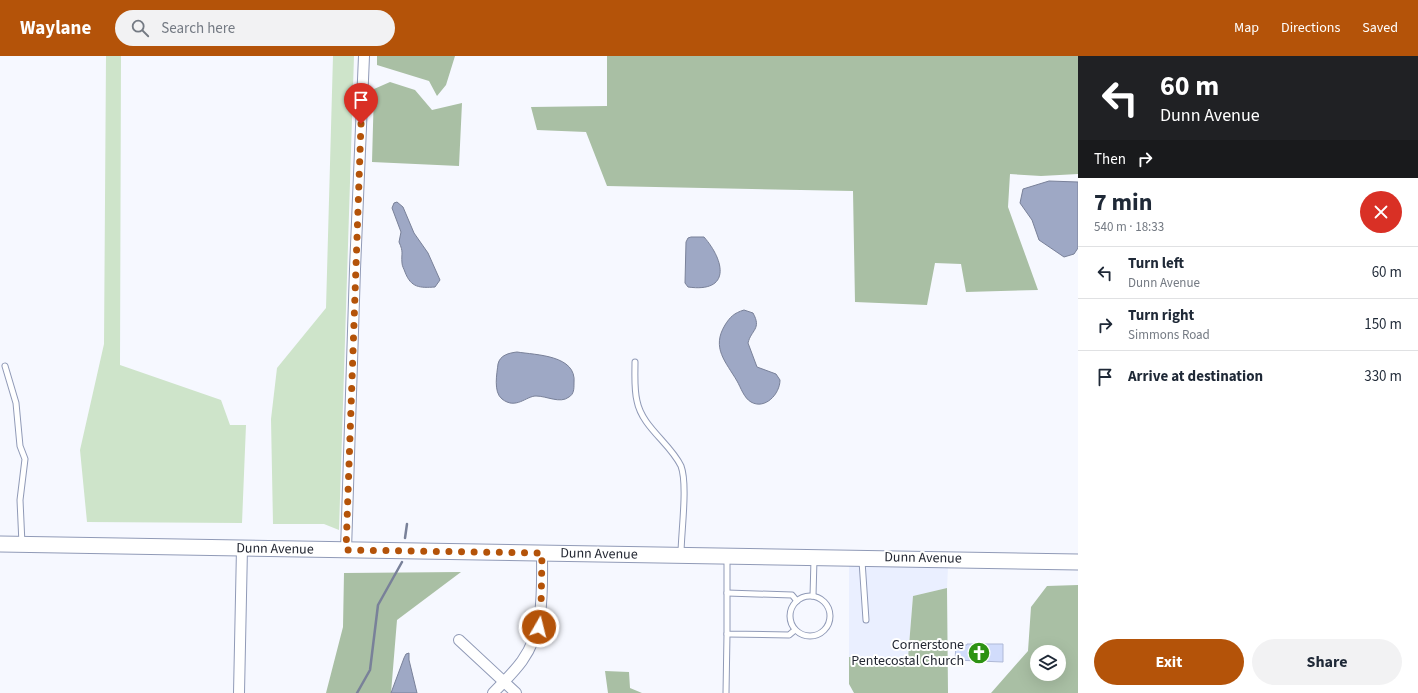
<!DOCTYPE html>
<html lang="en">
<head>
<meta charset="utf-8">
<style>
  :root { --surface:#fff; --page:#f2f2f3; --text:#1f2937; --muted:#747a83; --line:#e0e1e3; --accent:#b45309 }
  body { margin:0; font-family:"Source Sans 3",sans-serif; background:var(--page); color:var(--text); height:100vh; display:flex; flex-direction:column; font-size:15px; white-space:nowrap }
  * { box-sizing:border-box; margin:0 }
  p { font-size:13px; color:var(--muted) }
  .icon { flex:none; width:22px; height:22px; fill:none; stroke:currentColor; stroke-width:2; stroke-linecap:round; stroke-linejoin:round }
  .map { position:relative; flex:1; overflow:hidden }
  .sheet { display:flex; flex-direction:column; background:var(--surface); width:340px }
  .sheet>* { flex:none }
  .guide { background:#202124; color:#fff; overflow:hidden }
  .fabs { position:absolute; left:1030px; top:589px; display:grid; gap:8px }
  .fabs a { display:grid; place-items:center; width:36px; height:36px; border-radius:50%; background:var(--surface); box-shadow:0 4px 16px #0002; font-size:20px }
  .pin { position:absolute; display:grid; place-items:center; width:34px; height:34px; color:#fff; margin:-41px -17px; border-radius:50% 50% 50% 0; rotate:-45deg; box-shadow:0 0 4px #0007 }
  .pin .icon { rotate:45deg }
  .me { position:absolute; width:44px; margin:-22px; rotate:8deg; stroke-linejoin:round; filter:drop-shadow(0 0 3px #0008) }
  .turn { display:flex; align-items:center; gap:14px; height:84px; padding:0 16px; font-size:18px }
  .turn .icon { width:52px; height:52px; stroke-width:2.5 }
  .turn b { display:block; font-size:28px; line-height:34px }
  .then { display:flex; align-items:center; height:38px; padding:0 16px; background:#0003; gap:8px; font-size:15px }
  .round { display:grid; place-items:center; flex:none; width:42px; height:42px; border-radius:21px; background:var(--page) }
  .head { display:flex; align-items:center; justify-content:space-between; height:68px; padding:0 16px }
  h1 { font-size:24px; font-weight:700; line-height:30px }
  .primary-button { display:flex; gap:8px; margin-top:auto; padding:8px 16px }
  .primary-button a { flex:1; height:46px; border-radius:24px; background:var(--accent); color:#fff; font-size:16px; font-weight:700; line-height:46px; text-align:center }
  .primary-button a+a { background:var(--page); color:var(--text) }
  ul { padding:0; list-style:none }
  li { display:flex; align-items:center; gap:12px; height:52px; padding:0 16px; border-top:1px solid var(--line) }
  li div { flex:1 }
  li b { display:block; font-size:15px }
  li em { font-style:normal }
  header { display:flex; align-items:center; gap:24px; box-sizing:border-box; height:56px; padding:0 20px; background:var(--accent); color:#fff }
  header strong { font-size:19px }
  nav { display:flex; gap:22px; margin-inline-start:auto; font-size:14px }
  .search { width:280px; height:36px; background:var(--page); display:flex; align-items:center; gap:10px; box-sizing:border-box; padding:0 14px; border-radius:22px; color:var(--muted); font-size:15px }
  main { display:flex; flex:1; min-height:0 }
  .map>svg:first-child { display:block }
  .built { fill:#eaefff }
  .green { fill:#cee4ca }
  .forest { fill:#a9bfa4; fill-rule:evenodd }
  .water { fill:#9ea8c5; stroke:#798199 }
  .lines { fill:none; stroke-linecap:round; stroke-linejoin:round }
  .stream { stroke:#798199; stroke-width:2.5 }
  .building { fill:#d1dcfb; stroke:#afb9d7 }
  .lane-casing { stroke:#909ab7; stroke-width:7 }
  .street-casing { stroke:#909ab7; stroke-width:12 }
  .secondary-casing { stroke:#909ab7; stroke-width:17 }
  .lane { stroke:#fff; stroke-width:5 }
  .street { stroke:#fff; stroke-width:10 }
  .secondary { stroke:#fff; stroke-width:15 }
  .route { stroke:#b45309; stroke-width:7; stroke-dasharray:0 12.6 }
  .labels { text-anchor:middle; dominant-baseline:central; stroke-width:4; stroke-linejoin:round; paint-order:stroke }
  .street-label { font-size:14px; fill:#232732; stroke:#fff }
  .poi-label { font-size:14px; fill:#232732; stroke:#fff; text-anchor:end }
</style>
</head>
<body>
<header>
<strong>Waylane</strong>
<div class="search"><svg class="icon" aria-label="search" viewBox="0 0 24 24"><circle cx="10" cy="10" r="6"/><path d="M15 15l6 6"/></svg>Search here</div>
<nav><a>Map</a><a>Directions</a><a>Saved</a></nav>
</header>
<main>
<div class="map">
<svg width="1078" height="637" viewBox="0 0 1078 637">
  <rect width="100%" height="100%" fill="#f6f8ff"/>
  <path class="built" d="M849 508 948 512 947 532 913 540 908 602 849 601Z"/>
  <g class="green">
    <path d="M106 0H121L120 309 221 344 230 369H246L242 467 87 466 80 394 104 288Z"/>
    <path d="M333 0H354L339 474 324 468H273L271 363 277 312 326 252Z"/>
  </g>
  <g class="forest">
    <path d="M377 0H455L446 29 437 40 429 25 377 9Z"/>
    <path d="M607 0H1078V118L1041 120 1010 118 1008 151 1038 234 966 236 961 208 935 207 927 249 855 246 853 135 607 130 586 76 537 74 531 51 607 50Z"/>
    <path d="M390 26 415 34 432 54 462 47 459 110 372 106 374 33Z"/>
    <path d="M461 516 397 564 391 637H326L343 571 344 517Z"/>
    <path d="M1078 529V637H991L1028 595 1031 551 1047 530ZM1037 596H1059V618H1037Z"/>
    <path d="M947 532 948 637H854L849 628V601L908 602 913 540Z"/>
    <path d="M605 615 629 616 630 632 642 637H608Z"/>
  </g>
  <g class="water">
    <path d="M1049 125 1078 126V192L1074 198 1064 201 1039 184 1032 164 1020 147 1023 133Z"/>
    <path d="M397 146 403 151 414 177 428 197 440 224 435 231C420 232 411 232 405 216 404 213 402 210 402 207 401 197 404 197 399 186L401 176 392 152 394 147Z"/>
    <path d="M691 181H704C725 205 731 237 688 231L685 227 686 186 688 182Z"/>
    <path d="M744 254 753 257C762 273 751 274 748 287L757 311 776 318 780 324C780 338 765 354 751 346 744 342 741 332 737 325 726 306 711 292 725 269 730 261 734 257 744 254Z"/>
    <path d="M517 296C536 299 577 299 574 327 574 333 574 338 569 341 560 348 547 340 536 340 526 340 516 354 502 343 493 336 497 317 498 308 500 299 509 297 517 296Z"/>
    <path d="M409 597V604L417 637H391L404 602 406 598Z"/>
  </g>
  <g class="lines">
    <g class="stream">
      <path d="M405 482 407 468"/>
      <path d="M357 637 370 614 378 549 402 506"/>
    </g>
  </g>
  <path class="building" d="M967 588H1003V606L955 604 956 589H967Z"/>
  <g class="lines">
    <g class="lane-casing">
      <g id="lane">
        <path d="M635 306C635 319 634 333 637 345 642 371 670 387 681 410 688 429 681 477 681 498"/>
        <path d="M5 310 16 347 20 390 25 403 20 444 22 488"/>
        <path d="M727 501V578L789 579 795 574"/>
        <path d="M862 505 866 564"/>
        <path d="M727 537 792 539 797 545"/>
        <circle cx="810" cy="560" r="20"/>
        <path d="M813 540 814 503"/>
        <path d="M726 637 727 578"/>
      </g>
    </g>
    <g class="street-casing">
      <g id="street">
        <path d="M346 494 355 213 364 0"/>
        <path d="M459 584 516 637"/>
        <path d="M239 637 242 492"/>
        <path d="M493 637C503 627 514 616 522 605 545 573 542 534 542 497"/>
      </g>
    </g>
    <g class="secondary-casing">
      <path id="secondary" d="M0 488 1078 506"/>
    </g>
    <use href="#lane" class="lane"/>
    <use href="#street" class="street"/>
    <use href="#secondary" class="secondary"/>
  </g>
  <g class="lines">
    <path class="route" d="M361 68 346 494 542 497 541 553 539 571"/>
  </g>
  <defs>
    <g id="church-disc" transform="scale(1.15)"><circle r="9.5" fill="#2d9213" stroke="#fff"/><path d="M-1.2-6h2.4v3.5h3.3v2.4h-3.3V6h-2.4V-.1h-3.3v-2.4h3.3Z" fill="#fff"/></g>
  </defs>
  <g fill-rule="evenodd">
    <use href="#church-disc" x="979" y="597"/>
  </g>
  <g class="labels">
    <g class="street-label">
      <text transform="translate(275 493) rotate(1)">Dunn Avenue</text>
      <text transform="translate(599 498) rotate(1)">Dunn Avenue</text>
      <text transform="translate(923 502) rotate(1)">Dunn Avenue</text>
    </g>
    <g class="poi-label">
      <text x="964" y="589">Cornerstone<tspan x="964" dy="16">Pentecostal Church</tspan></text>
    </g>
  </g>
</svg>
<div class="fabs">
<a><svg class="icon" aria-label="layers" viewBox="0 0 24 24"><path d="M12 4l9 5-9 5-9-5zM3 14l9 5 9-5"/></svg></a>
</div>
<div class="pin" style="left:361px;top:68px;background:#d93025"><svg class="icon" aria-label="arrive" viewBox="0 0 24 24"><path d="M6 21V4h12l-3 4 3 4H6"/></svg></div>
<svg class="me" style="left:539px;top:571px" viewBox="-20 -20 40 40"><circle r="17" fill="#b45309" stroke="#fff" stroke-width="3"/><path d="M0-11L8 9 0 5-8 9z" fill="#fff"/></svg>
</div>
<section class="sheet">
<div class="guide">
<div class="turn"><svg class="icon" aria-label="left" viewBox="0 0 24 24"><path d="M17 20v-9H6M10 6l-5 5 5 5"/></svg><div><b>60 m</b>Dunn Avenue</div></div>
<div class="then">Then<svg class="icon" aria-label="right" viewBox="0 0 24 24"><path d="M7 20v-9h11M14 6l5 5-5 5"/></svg></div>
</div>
<div class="head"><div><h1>7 min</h1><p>540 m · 18:33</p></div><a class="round" style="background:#d93025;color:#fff"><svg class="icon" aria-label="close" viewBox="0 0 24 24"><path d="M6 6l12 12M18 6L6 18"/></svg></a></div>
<ul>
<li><svg class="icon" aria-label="left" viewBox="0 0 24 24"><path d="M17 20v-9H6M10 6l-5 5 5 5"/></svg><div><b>Turn left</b><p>Dunn Avenue</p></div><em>60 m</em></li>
<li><svg class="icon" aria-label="right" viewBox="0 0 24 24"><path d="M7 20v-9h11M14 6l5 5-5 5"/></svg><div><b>Turn right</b><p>Simmons Road</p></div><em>150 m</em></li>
<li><svg class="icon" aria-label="arrive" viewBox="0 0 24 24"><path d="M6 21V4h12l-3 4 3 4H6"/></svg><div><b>Arrive at destination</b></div><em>330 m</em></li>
</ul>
<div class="primary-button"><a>Exit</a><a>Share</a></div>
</section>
</main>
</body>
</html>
